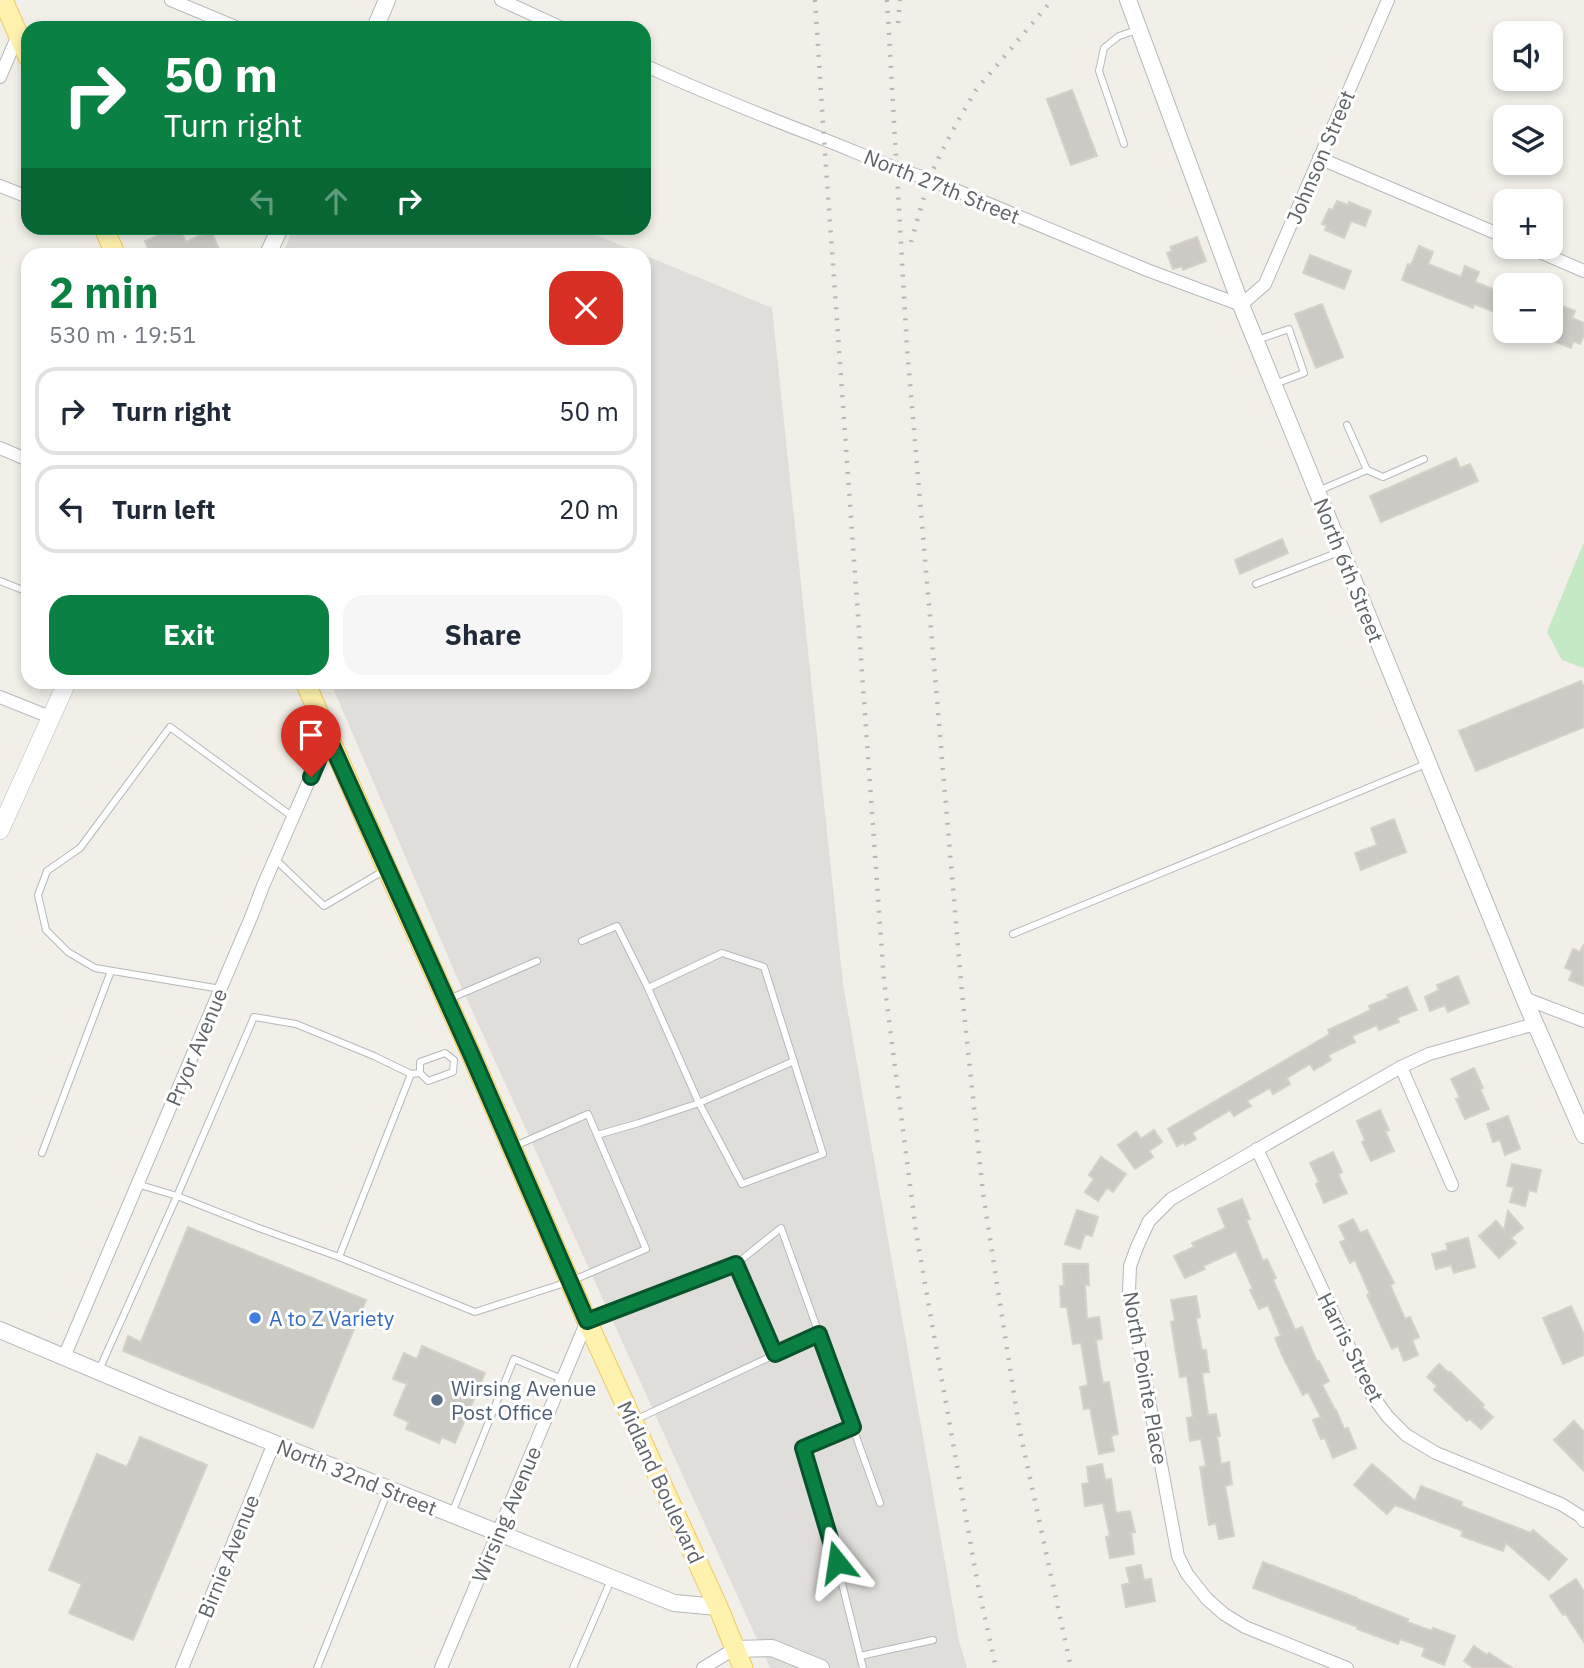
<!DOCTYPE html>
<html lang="en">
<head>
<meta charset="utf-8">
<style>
  :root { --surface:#fff; --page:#f6f6f7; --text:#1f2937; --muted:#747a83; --line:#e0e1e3; --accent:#0b8043 }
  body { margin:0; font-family:"IBM Plex Sans",sans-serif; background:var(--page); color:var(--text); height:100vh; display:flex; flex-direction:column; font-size:26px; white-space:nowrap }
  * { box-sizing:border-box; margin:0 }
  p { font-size:23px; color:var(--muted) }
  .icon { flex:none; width:38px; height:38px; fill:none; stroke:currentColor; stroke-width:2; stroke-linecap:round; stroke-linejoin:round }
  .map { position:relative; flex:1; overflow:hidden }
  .drawer { position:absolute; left:21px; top:248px; width:630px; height:441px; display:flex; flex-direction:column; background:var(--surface); border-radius:21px; box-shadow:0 4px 10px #0003 }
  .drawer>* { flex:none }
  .top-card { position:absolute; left:21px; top:21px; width:630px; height:214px; border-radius:21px; box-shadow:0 4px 10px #0003; background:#0b8043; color:#fff; overflow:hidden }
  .controls { position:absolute; left:1493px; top:21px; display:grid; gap:14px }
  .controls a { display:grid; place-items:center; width:70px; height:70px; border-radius:14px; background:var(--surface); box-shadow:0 4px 10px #0003; font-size:35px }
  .pin { position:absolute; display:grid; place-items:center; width:60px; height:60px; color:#fff; margin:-72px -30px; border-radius:50% 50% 50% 0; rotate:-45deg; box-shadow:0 0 7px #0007 }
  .pin .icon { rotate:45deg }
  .me { position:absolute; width:77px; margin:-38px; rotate:345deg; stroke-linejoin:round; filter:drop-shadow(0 0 5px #0008) }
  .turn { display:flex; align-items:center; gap:24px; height:147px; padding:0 28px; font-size:32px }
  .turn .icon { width:91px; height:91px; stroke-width:2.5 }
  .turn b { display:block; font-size:49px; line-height:60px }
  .lanes { display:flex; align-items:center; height:66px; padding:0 28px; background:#0003; justify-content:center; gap:35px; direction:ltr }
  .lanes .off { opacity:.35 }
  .round { display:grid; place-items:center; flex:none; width:74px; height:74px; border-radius:21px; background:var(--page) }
  .overview { display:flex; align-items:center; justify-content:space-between; height:119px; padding:0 28px }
  h1 { font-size:42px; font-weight:700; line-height:52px; color:var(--accent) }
  .cta { display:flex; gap:14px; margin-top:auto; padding:14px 28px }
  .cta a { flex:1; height:80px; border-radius:21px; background:var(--accent); color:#fff; font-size:28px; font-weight:700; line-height:80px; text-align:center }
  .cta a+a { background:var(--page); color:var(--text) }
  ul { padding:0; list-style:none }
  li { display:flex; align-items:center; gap:21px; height:88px; margin:0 14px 10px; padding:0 14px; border:4px solid var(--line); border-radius:21px }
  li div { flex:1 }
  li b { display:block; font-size:26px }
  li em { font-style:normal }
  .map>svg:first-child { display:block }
  .industrial { fill:#e0deda }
  .green { fill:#c5e8c5 }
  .building { fill:#cccac5; stroke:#d6d1c6; stroke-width:2 }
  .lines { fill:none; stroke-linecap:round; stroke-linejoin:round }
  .service-casing { stroke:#b5b8bc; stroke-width:8 }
  .minor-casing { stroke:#b5b8bc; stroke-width:14 }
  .tertiary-casing { stroke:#b5b8bc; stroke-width:18 }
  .secondary-casing { stroke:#b6babf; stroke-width:19 }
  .primary-casing { stroke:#f2c960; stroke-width:21 }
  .service { stroke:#fff; stroke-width:6 }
  .minor { stroke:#fff; stroke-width:12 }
  .tertiary { stroke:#fff; stroke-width:16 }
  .secondary { stroke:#fff; stroke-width:18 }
  .primary { stroke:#fff2af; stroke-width:19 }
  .rail { stroke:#b6b7b8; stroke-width:4.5; stroke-dasharray:2 9; stroke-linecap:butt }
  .route-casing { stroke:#07532c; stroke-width:18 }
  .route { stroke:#0b8043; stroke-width:12 }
  .shop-dot { fill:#3f7fe0; stroke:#fff; stroke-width:2.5 }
  .service-dot { fill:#5c6f8a; stroke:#fff; stroke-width:2.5 }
  .labels { text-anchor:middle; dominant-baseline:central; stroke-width:6; stroke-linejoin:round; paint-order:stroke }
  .street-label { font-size:21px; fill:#5f6368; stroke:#fff }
  .shop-label { font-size:21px; fill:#366cbe; stroke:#fff; text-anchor:start }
  .service-label { font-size:21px; fill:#4e5e75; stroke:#fff; text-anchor:start }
</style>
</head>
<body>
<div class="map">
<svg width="1584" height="1668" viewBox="0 0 1584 1668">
  <rect width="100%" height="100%" fill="#f1efe8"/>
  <path class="industrial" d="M294 228H579L772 308 843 984 959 1641 967 1668H770L456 975 331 683 644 682V256H281Z"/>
  <path class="green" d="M1584 542V668L1562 660 1547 632Z"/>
  <g class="building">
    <path d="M1072 90 1097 156 1071 165 1047 99Z"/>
    <path d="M1337 201 1348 205 1349 202 1371 211 1365 226 1351 221 1344 238 1325 230 1327 226 1322 224 1329 209 1333 210Z"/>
    <path d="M176 228H179L186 242 211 231 222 256H151L145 241Z"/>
    <path d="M1197 237 1206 261 1183 270 1182 266 1173 269 1167 253 1172 251 1170 247Z"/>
    <path d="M1419 246 1433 252 1428 264 1461 277 1465 266 1479 272 1475 282 1505 294V316L1474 304 1473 308 1402 280 1408 264 1411 265Z"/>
    <path d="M1310 255 1351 271 1344 289 1303 273Z"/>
    <path d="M1322 304 1343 357 1316 368 1295 314Z"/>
    <path d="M1562 306 1575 311 1572 318 1584 323V335L1580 344 1573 341 1571 348 1548 339Z"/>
    <path d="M1456 458 1460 468 1470 464 1478 481 1381 522 1370 496Z"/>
    <path d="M1282 539 1288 553 1240 574 1235 560Z"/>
    <path d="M1581 681 1584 687V727L1476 771 1459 731Z"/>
    <path d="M1394 819 1406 852 1361 870 1355 853 1377 845 1371 828Z"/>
    <path d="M1584 944V986L1569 980 1573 971 1565 968 1573 949 1580 952Z"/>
    <path d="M1458 976 1469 1003 1448 1012 1445 1005 1430 1011 1425 997 1439 990 1437 985Z"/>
    <path d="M1407 987 1417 1010 1397 1018 1399 1022 1379 1030 1377 1025 1352 1036 1355 1042 1328 1055 1331 1060 1314 1070 1310 1064 1287 1078 1290 1084 1273 1094 1270 1088 1247 1101 1251 1106 1234 1116 1230 1110 1192 1133 1196 1139 1185 1145 1184 1142 1177 1146 1168 1129 1330 1034 1328 1030 1371 1010 1369 1006 1389 998 1387 995Z"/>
    <path d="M1474 1068 1483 1088 1480 1089 1489 1109 1465 1119 1456 1099 1460 1098 1451 1079Z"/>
    <path d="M1380 1110 1389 1130 1385 1131 1394 1151 1371 1161 1362 1142 1365 1140 1357 1121Z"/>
    <path d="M1508 1116 1520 1149 1505 1155 1500 1140 1493 1142 1487 1124Z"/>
    <path d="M1154 1130 1162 1142 1149 1151 1153 1157 1135 1169 1118 1145 1136 1132 1141 1139Z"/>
    <path d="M1333 1152 1342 1172 1338 1174 1347 1193 1324 1203 1316 1184 1319 1182 1310 1163Z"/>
    <path d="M1101 1157 1126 1174 1113 1192 1107 1188 1098 1201 1085 1192 1094 1179 1089 1175Z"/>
    <path d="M1512 1164 1541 1170 1536 1192 1529 1190 1525 1206 1510 1202 1514 1187 1507 1186Z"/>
    <path d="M1242 1199 1250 1219 1246 1220 1263 1261 1267 1259 1276 1278 1273 1280 1295 1330 1302 1327 1317 1362 1319 1361 1329 1381 1322 1385 1335 1410H1336L1344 1429 1348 1428 1356 1448 1333 1458 1325 1438 1321 1439 1313 1420 1321 1417 1308 1392 1303 1395 1284 1359 1275 1338 1281 1336 1268 1305 1259 1309 1250 1290 1253 1289 1236 1251 1203 1266 1205 1269 1185 1278 1174 1256 1194 1247 1192 1243 1226 1228 1218 1209Z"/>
    <path d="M1077 1210 1098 1217 1092 1236 1085 1234 1080 1249 1065 1244Z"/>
    <path d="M1508 1211 1523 1228 1511 1238 1516 1243 1499 1258 1479 1236 1496 1221 1504 1230Z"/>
    <path d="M1353 1219 1360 1233 1367 1230 1394 1283 1390 1285 1405 1319 1410 1317 1419 1337 1412 1340 1418 1355 1404 1361 1398 1346 1392 1349 1367 1295 1370 1294 1355 1260 1350 1263 1340 1242 1346 1240 1339 1226Z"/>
    <path d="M188 1227 366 1300 313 1428 123 1351 128 1336 141 1342Z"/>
    <path d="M1468 1238 1475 1267 1454 1273 1451 1265 1436 1269 1432 1254 1448 1250 1446 1244Z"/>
    <path d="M1063 1264H1088L1089 1285H1085L1087 1319 1099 1317 1102 1339 1096 1340 1100 1368 1103 1383 1109 1382 1118 1434 1111 1436 1114 1451 1099 1454 1090 1408 1084 1409 1080 1387 1088 1385 1081 1343 1073 1344 1067 1307H1061L1060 1286H1064Z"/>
    <path d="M1196 1296 1200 1317 1196 1318 1202 1350H1206L1209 1372 1202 1373 1208 1415 1216 1414 1220 1436H1217L1221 1464 1229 1462 1232 1484 1225 1486 1234 1536 1219 1539 1216 1523 1209 1525 1200 1467 1206 1466 1201 1439 1190 1441 1187 1418 1193 1417 1187 1376 1180 1377 1171 1322 1175 1321 1171 1300Z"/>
    <path d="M1571 1306 1584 1335V1355L1563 1364 1543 1318Z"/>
    <path d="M422 1346 485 1373 455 1443 442 1437 439 1443 406 1429 409 1422 394 1415 407 1384 393 1379 404 1353 417 1359Z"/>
    <path d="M1439 1364 1449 1373 1450 1372 1484 1405 1482 1407 1493 1417 1481 1429 1470 1419 1467 1421 1434 1390 1437 1386 1427 1377Z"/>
    <path d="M1574 1421 1584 1432V1471L1554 1440Z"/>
    <path d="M140 1437 207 1465 133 1640 69 1613 82 1584 49 1570 97 1454 127 1467Z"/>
    <path d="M1102 1464 1105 1480 1111 1479 1116 1513 1130 1511 1135 1532 1131 1533 1134 1554 1110 1558 1106 1537 1110 1536 1103 1503 1085 1506 1082 1484 1089 1483 1087 1467Z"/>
    <path d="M1372 1464 1415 1501 1421 1486 1462 1502 1461 1506 1531 1533 1533 1530 1567 1559 1549 1580 1506 1543 1503 1551 1461 1536 1463 1531 1395 1505 1387 1514 1354 1485Z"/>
    <path d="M1263 1562 1357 1598V1599L1408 1619 1407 1622 1432 1631 1433 1628 1455 1636 1444 1665 1422 1656 1425 1648 1400 1639 1398 1644 1357 1629 1358 1627 1253 1588Z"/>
    <path d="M1141 1565 1144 1580 1151 1579 1155 1601 1126 1607 1122 1585 1130 1583 1126 1568Z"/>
    <path d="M1576 1579 1584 1592V1642L1565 1613 1563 1615 1550 1596Z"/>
    <path d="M1474 1646 1487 1655 1489 1653 1512 1668H1474L1464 1661Z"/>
  </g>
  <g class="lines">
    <g class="service-casing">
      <g id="service">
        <path d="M1124 144 1099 71 1104 48 1119 36 1137 30"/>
        <path d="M1257 340 1289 329 1304 373 1275 384"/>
        <path d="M1367 470 1383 477 1424 459"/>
        <path d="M1318 491 1367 470 1347 425"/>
        <path d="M0 581 28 592"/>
        <path d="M1256 584 1339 552"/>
        <path d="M275 859 324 906 385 870"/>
        <path d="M1013 934 1426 764"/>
        <path d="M582 941 617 926 648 988 699 1103 639 1123 597 1135"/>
        <path d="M648 988 722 953 764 967 823 1154 742 1184 699 1103 794 1061"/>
        <path d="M221 989 95 968 68 952 46 930 38 895 47 871 80 848 170 727 293 817"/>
        <path d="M449 999 537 961"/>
        <path d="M445 1053 454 1060 453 1072 428 1081 420 1073V1062Z"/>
        <path d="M42 1153 111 971"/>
        <path d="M137 1184 177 1196 256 1227 339 1257 475 1312 571 1281 646 1249 588 1114 515 1146"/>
        <path d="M339 1257 411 1074"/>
        <path d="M736 1264 775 1354"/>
        <path d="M589 1320 736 1264 781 1228 880 1503"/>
        <path d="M99 1370 177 1196 254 1017 296 1024 374 1056 411 1074 420 1073"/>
        <path d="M637 1419 819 1334"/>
        <path d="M853 1427 803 1448 831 1539 863 1668"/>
        <path d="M452 1513 514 1359 562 1379"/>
        <path d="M860 1656 933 1640"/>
        <path d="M317 1668 388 1491"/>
        <path d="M573 1668 611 1580"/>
      </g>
    </g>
    <g class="minor-casing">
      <g id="minor">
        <path d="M171 0 238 28"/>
        <path d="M501 0 562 28"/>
        <path d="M644 65C703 92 763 116 823 139 859 153 893 169 929 179L1147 270 1241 305 1265 284 1388 0"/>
        <path d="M0 77 18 35"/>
        <path d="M1319 158 1505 237"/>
        <path d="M0 186 28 197"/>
        <path d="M1528 247 1584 271"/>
        <path d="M0 448 28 460"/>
        <path d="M0 697 50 717"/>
        <path d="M1524 998 1584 1021"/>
        <path d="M1401 1067 1452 1185"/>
        <path d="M1257 1149 1371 1394 1388 1417 1406 1435 1436 1453 1561 1504 1580 1516 1584 1521"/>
        <path d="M64 1357 252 915 263 886 328 737"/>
        <path d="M182 1668 274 1443"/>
        <path d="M441 1668 587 1321"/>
        <path d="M703 1668 734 1649"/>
        <path d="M1347 1668 1245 1627 1224 1614 1207 1599 1187 1574 1178 1556 1129 1292 1130 1266 1137 1247 1149 1221 1171 1199 1401 1067 1429 1054 1535 1024"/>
      </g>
    </g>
    <g class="tertiary-casing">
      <g id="tertiary">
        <path d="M1128 0 1241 305 1524 998 1584 1135"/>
        <path d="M375 28 387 0"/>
        <path d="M267 256 280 228"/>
        <path d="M0 1330 166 1400 674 1603 718 1607"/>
        <path d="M734 1649 772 1648 821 1668"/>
      </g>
    </g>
    <g class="secondary-casing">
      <path id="secondary" d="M0 830 67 682"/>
    </g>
    <g class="primary-casing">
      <g id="primary">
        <path d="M3 0 28 57"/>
        <path d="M104 228 116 256"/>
        <path d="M305 682 387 869 472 1056 587 1321 718 1607 743 1668"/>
      </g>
    </g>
    <use href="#service" class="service"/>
    <use href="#minor" class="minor"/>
    <use href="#tertiary" class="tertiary"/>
    <use href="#secondary" class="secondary"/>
    <use href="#primary" class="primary"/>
    <g class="rail">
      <path d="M815 0 824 139 884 981 916 1232 978 1586 996 1668"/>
      <path d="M887 0 907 348 962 993 983 1193 1019 1427 1071 1668"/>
      <path d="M898 23 900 0"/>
      <path d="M911 242 929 179 940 155 955 126 976 90 1052 0"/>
    </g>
  </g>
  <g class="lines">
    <g class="route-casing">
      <path id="route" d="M311 777 328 737 472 1056 587 1321 736 1264 775 1354 819 1334 853 1427 803 1448 837 1562"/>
    </g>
    <use href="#route" class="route"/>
  </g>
  <circle class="shop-dot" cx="255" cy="1318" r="7"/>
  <circle class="service-dot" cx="437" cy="1400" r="7"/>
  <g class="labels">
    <g class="street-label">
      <text transform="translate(1320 157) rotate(-67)">Johnson Street</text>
      <text transform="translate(942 186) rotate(22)">North 27th Street</text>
      <text transform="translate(1349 570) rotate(68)">North 6th Street</text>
      <text transform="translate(196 1047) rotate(-67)">Pryor Avenue</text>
      <text transform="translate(1351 1347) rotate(63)">Harris Street</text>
      <text transform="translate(1146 1378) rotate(80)">North Pointe Place</text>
      <text transform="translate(357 1477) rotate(22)">North 32nd Street</text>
      <text transform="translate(661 1482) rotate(65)">Midland Boulevard</text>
      <text transform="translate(506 1514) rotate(-67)">Wirsing Avenue</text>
      <text transform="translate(228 1556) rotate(-68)">Birnie Avenue</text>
    </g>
    <g class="shop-label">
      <text x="269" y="1318">A to Z Variety</text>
    </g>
    <g class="service-label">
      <text x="451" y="1388">Wirsing Avenue<tspan x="451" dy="24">Post Office</tspan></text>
    </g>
  </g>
</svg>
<div class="controls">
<a><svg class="icon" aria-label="sound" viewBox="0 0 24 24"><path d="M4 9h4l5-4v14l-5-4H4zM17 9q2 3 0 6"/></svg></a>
<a><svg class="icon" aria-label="layers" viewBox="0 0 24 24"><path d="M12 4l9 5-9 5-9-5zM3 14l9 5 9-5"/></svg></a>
<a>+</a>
<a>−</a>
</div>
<div class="pin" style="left:311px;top:777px;background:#d93025"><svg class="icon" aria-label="arrive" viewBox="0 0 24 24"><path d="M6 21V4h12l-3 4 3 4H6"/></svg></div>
<svg class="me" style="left:837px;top:1562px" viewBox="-20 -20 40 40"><path d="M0-17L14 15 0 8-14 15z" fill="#0b8043" stroke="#fff" stroke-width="4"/></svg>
<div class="top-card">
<div class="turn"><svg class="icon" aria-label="right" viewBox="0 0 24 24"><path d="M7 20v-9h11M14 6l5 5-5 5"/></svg><div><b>50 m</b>Turn right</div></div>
<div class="lanes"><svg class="icon off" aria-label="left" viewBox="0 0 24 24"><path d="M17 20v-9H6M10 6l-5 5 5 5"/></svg><svg class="icon off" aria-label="ahead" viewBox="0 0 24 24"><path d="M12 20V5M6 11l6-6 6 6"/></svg><svg class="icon" aria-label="right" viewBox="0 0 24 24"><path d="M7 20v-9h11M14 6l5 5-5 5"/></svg></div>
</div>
<section class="drawer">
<div class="overview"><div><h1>2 min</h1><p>530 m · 19:51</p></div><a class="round" style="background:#d93025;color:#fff"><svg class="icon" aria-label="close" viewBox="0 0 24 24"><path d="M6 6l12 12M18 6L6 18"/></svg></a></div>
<ul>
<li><svg class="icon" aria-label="right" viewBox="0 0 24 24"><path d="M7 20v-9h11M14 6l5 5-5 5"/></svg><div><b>Turn right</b></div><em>50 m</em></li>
<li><svg class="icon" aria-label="left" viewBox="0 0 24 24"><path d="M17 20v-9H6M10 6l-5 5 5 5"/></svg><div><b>Turn left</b></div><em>20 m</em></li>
</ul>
<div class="cta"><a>Exit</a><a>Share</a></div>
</section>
</div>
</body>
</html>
